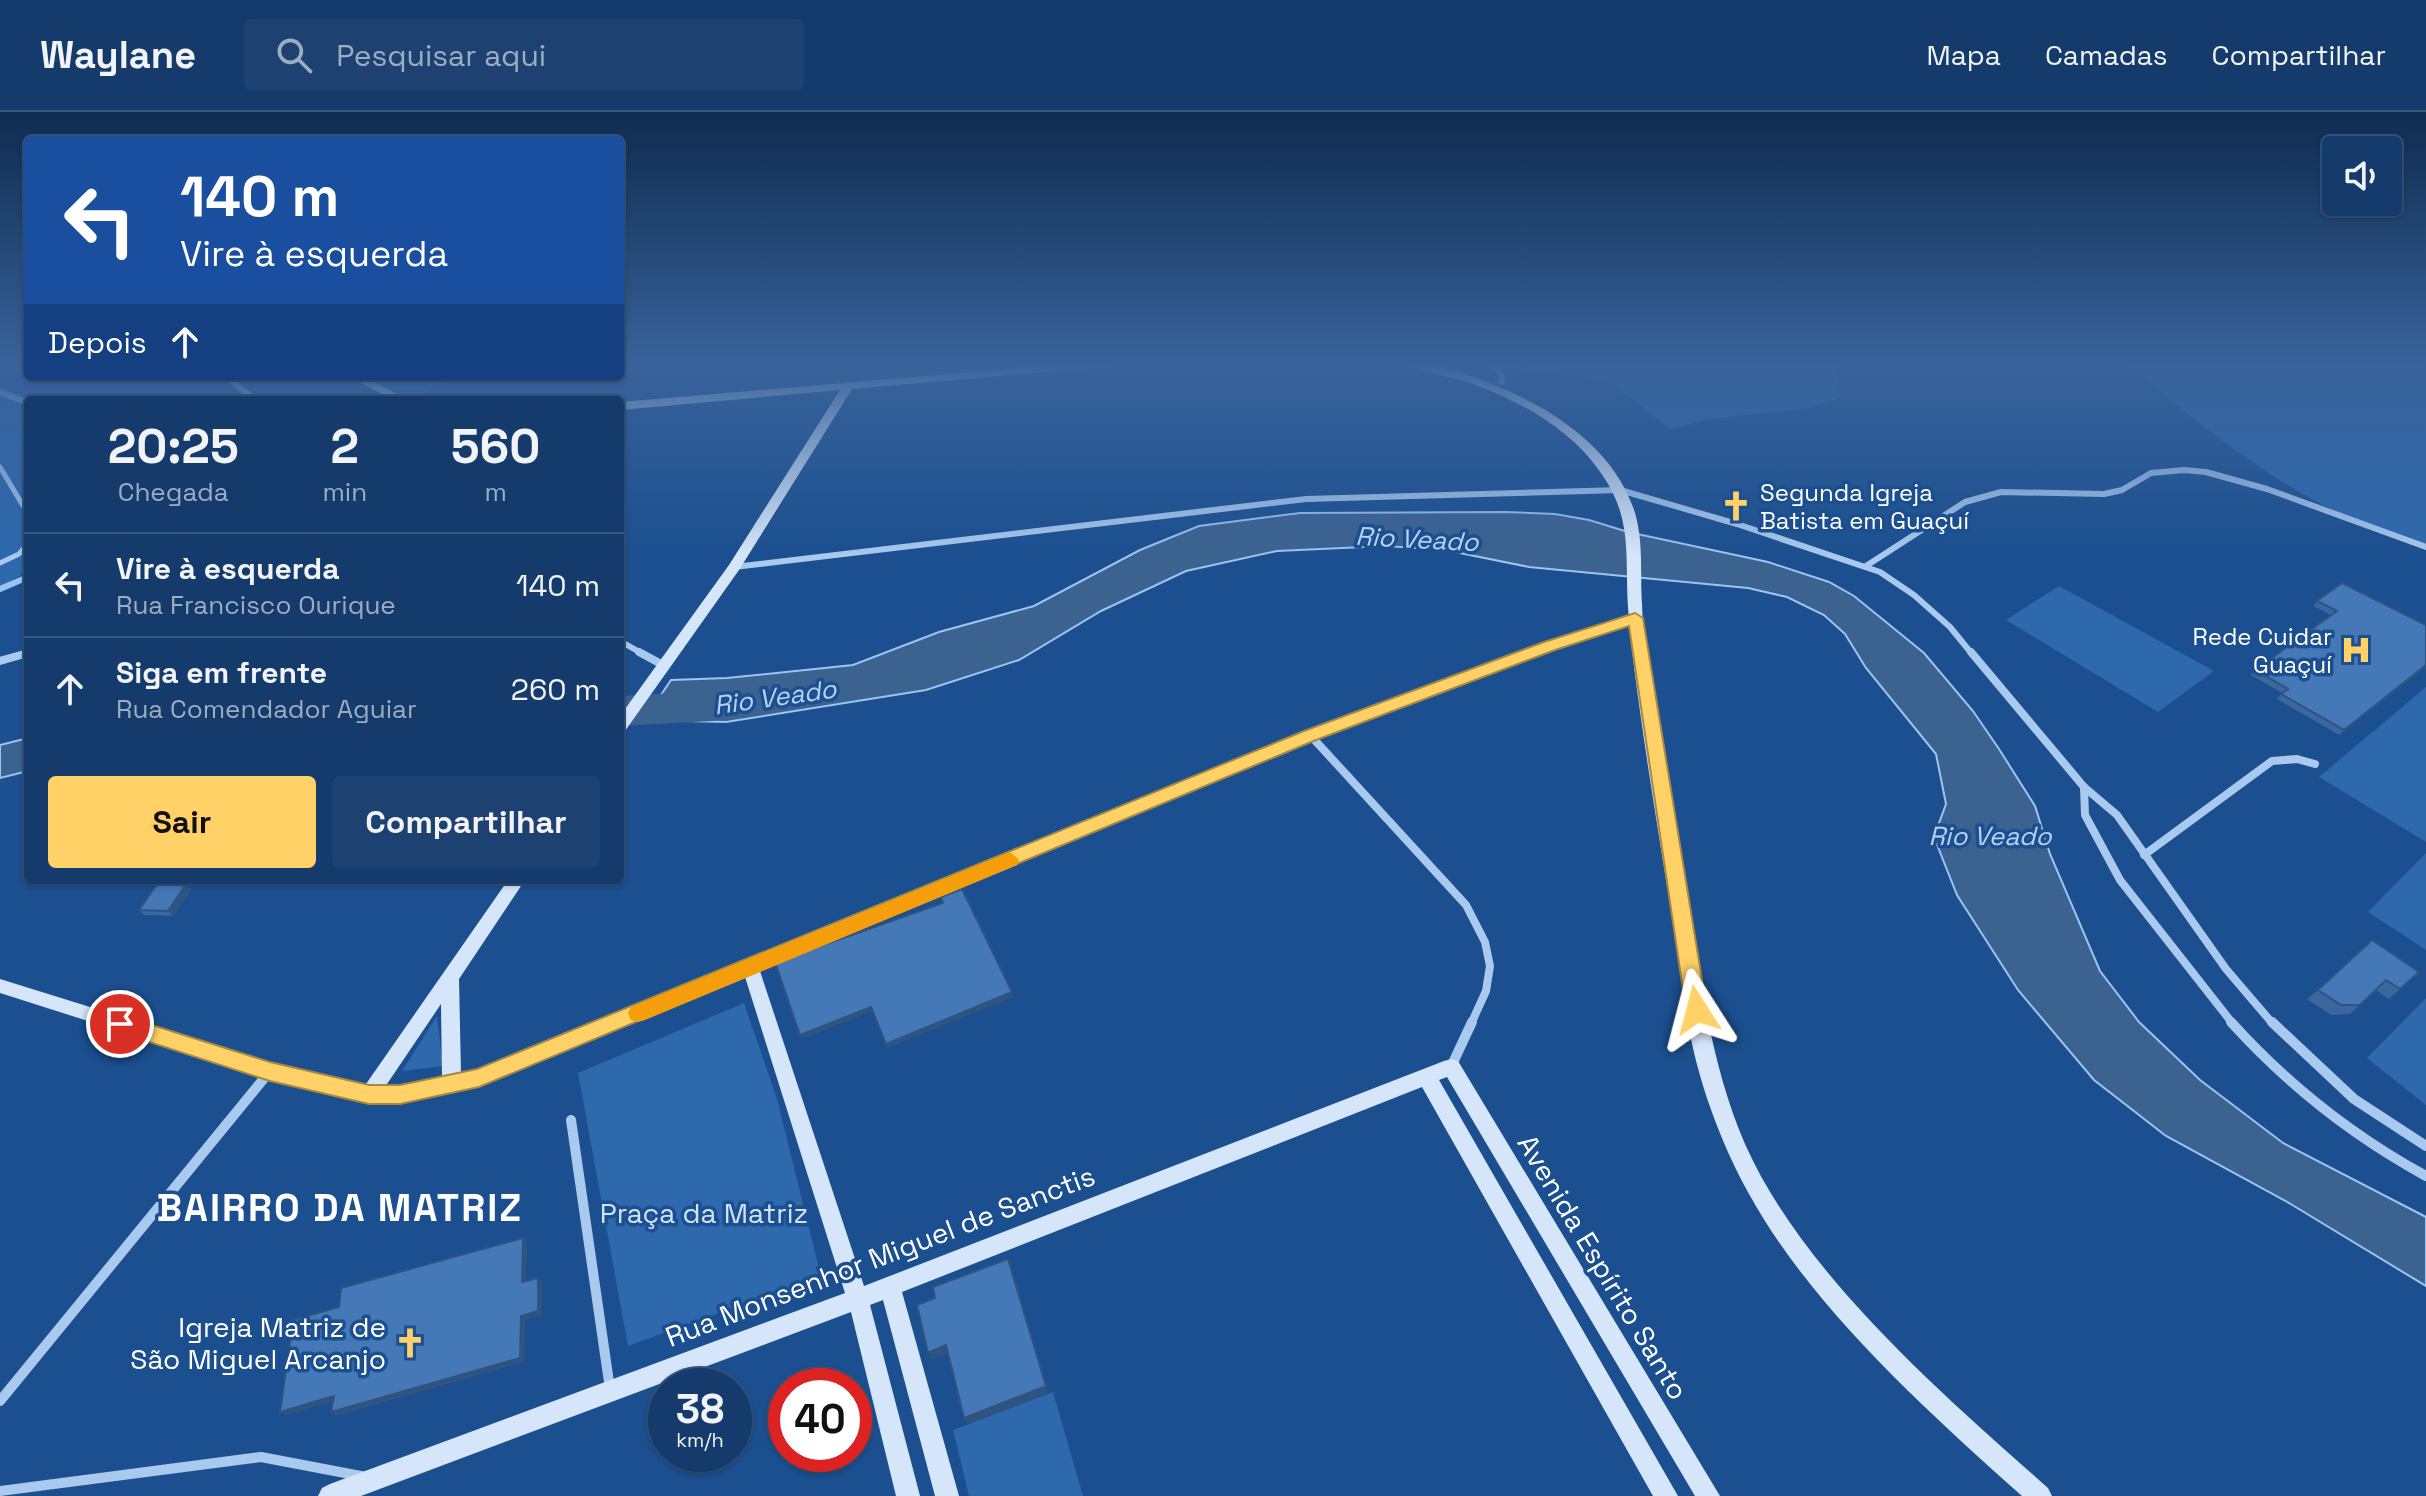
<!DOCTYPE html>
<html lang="pt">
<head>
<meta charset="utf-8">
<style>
  :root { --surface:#143b6b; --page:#1d4271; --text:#f1f3f6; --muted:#9dadc1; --line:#33557e; --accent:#ffd166 }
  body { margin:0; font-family:"Space Grotesk",sans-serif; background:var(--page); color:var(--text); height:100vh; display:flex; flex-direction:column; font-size:30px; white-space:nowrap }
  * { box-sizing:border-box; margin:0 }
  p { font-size:26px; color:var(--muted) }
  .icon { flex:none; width:44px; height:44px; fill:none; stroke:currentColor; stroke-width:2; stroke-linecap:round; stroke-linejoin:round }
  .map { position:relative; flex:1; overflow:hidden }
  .sheet { position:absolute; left:24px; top:284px; width:600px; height:488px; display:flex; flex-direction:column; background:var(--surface); border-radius:8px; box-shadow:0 2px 6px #0004,0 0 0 2px var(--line) }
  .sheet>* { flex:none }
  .hud { position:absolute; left:24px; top:24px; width:600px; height:244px; border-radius:8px; box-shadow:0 2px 6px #0004,0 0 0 2px var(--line); background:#1a4fa0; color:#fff; overflow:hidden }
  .fabs { position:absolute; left:2322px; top:24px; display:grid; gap:16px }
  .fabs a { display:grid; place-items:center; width:80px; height:80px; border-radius:8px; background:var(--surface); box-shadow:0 2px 6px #0004,0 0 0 2px var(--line); font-size:40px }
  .speed { position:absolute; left:648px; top:1256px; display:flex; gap:16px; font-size:40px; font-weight:700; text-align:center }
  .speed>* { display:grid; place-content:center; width:104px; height:104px; border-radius:50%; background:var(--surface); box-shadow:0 2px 6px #0004,0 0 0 2px var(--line); line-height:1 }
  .speed small { font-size:20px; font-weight:400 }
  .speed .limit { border:12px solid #d22; background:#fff; color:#111 }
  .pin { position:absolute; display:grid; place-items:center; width:68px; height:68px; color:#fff; margin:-34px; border:4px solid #fff; border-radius:50%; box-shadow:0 2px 8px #0007 }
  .me { position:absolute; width:88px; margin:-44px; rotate:351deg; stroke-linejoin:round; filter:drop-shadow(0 0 6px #0008) }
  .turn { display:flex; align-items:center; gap:28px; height:168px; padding:0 24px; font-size:36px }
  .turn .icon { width:104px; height:104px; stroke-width:2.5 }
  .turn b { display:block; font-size:56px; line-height:68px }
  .then { display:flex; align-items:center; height:76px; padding:0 24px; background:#0003; gap:16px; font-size:30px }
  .eta { display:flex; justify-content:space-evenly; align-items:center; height:136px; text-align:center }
  .eta b { font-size:48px; font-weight:600; line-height:56px }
  .cta { display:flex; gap:16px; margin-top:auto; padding:16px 24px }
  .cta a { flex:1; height:92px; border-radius:8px; background:var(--accent); color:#111; font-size:32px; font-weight:600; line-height:92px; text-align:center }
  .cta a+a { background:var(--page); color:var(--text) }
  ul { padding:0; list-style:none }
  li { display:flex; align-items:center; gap:24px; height:104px; padding:0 24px; border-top:2px solid var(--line) }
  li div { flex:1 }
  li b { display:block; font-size:30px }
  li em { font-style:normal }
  header { display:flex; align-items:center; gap:48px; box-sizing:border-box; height:112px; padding:0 40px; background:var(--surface); border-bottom:2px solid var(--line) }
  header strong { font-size:38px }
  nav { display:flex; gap:44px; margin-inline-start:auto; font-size:28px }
  .search { width:560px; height:72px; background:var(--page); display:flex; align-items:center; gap:20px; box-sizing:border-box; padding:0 28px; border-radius:8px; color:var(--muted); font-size:30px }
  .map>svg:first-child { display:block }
  .green { fill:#2e69ad }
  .water { fill:#3c6290; stroke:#9cc4f0; stroke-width:2 }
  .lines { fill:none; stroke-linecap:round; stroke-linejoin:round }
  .stream { stroke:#9cc4f0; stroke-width:6 }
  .river { fill:#3c6290; fill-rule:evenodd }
  .lane { stroke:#a9c9ee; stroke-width:5 }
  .street-far2 { stroke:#a9c9ee; stroke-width:6 }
  .street-far1 { stroke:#a9c9ee; stroke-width:8 }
  .street { stroke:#a9c9ee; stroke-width:10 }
  .secondary { fill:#d6e6fa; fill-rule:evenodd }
  .wall { fill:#3a679d }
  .shaded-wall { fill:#305480 }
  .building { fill:#4478b7; stroke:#305480; stroke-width:2 }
  .route { fill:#ffd166; stroke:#a68842; stroke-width:2 }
  .slow { fill:#f59e0b }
  .labels { text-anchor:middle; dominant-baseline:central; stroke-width:7; stroke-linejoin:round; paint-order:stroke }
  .poi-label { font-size:24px; fill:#fff; stroke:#1b4f8f; text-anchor:start }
  .water-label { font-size:26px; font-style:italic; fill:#b5d3f5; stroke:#1b4f8f }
  .near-park-label { font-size:28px; fill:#cfe3fa; stroke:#1b4f8f }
  .near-street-label { font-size:28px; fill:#fff; stroke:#1b4f8f }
  .near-poi-label { font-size:28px; fill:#fff; stroke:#1b4f8f; text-anchor:end }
  .near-district-label { font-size:38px; font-weight:bold; letter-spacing:2px; fill:#fff; stroke:#1b4f8f }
</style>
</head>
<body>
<header>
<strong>Waylane</strong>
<div class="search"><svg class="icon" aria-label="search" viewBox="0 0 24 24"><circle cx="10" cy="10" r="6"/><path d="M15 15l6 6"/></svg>Pesquisar aqui</div>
<nav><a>Mapa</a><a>Camadas</a><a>Compartilhar</a></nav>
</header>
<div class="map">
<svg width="2426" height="1384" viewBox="0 0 2426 1384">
  <rect width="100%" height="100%" fill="#1b4f8f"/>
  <g class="green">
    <path d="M1501 251H1837L1840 286C1787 307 1725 297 1672 318L1605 267 1508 256Z"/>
    <path d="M2126 251H2426V432C2393 421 2359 410 2327 395 2259 361 2184 300 2126 251Z"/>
    <path d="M371 264H455L413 288C395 288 383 275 371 264Z"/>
    <path d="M0 275 36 288H28V459L0 476Z"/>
    <path d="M2059 474 2214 559 2158 600 2006 508Z"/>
    <path d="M2426 575V730L2319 665Z"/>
    <path d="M2426 741V838L2368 800Z"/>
    <path d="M2426 886V993L2367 946Z"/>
    <path d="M744 891 777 987 821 1164 628 1234 578 961Z"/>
    <path d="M437 904 443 954 402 959Z"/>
    <path d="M1053 1280 1083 1384H969L953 1318Z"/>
  </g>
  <g class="water">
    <path d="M1506 400 1555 402 1589 408 1628 420 1768 450 1829 470 1854 484 1924 541 1973 599 1999 637 2035 694 2050 742 2100 859 2139 910 2200 968 2283 1031 2426 1105V1174L2289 1091 2166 1024 2094 968 2018 878 1957 783 1934 725 1946 692 1936 642 1866 556 1845 522 1824 503 1787 485 1748 476 1529 455 1445 438 1386 434 1277 439 1186 459 1101 499 1019 548 926 578 726 610 644 608 671 568 727 566 853 553 939 520 1034 494 1140 438 1199 414 1300 401Z"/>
    <path d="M28 626V659L0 666V633Z"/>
  </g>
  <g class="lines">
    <g class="stream">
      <path d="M1488 251 1502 263V270"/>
      <path d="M0 280 28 291"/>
      <path d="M0 477 28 465"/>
    </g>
    <path class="river" d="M712 579 727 583 733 594 727 605 712 609 620 614V584Z"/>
    <g class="lane">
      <path d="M0 355 28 402"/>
      <path d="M0 451 19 442 28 431"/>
    </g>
    <g class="street-far2">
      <path d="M226 264 255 288"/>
      <path d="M1866 454 1965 390 2001 380 2104 382 2122 378 2151 361 2184 358 2206 360 2267 377 2426 435"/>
      <path d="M734 455 1306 387 1620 378 1737 412 1880 460 1914 483 1950 515 1972 542"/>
      <path d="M620 529 643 542"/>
      <path d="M25 542 28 541"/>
      <path d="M1530 542 1635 506"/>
    </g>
    <g class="street-far1">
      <path d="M639 540 663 553"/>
      <path d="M1971 540 2084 675 2117 703 2226 857 2273 912"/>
      <path d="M0 549 28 541"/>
      <path d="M1310 623 1466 793 1485 830 1490 854 1486 879 1471 912"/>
      <path d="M2084 675 2085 703 2120 768 2233 912"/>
      <path d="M2144 743 2272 649 2297 647 2315 652"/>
      <path d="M751 855 1190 672 1535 540"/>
    </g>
    <g class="street">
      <path d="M2231 910C2288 973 2351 1023 2426 1064"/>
      <path d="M2272 910 2354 987 2426 1034"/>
      <path d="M1451 955 1472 910"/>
      <path d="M571 1008 610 1277"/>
      <path d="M0 1289 270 959"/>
      <path d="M0 1379 261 1345 366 1365"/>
    </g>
    <g class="secondary">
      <path d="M1078 251H1117L1111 254 852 277 739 458 625 619 620 620V604L729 453 840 278 620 298V290Z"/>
      <path d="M1408 251C1427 250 1444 256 1462 261 1530 283 1607 324 1633 395 1644 425 1640 459 1642 492 1642 508 1645 524 1647 540 1658 628 1674 715 1689 802 1703 881 1713 958 1745 1032 1802 1161 1943 1283 2048 1376L2052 1384H2022C1926 1298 1812 1196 1749 1082 1723 1035 1702 980 1691 927 1684 886 1679 845 1672 804 1660 731 1648 658 1638 585 1634 555 1630 525 1628 495 1625 441 1633 403 1598 357 1567 314 1516 287 1467 270 1448 264 1424 261 1408 251Z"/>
      <path d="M348 264H363L408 288H393Z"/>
      <path d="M508 768H525L459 867 461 961 478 958 745 850 751 848 757 850 864 1174 1444 949 1451 947 1458 949 1720 1384H1695L1447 965 1439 968 1678 1384H1653L1422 975 902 1180 959 1384H935L883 1188 870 1193 920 1384H896L851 1200 361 1384H318L322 1376 330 1372 845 1181 745 865 479 974 384 992 369 991 362 988 270 967 0 881V867L270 951 366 972ZM441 892 442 965 385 975Z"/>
    </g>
  </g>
  <g class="wall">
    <path d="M2317 489 2426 513V555L2339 623 2277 587 2282 581 2251 563 2255 558 2331 503 2313 494Z"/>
    <path d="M191 777 173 804 144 803 139 798Z"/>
    <path d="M2419 860 2389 887 2376 878 2350 902 2331 903 2307 887 2318 878Z"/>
  </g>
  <g class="shaded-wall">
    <path d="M2426 553V555L2339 623 2344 618Z"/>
    <path d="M186 772 191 777 173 804 168 799Z"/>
    <path d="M1012 880 1013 885 887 936 886 932Z"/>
    <path d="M871 895 872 899 802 927 800 923Z"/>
    <path d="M523 1126 527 1130 526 1175 522 1170Z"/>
    <path d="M538 1166 542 1170V1203L525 1208 524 1250 336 1304 331 1300 521 1204Z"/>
    <path d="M946 1233 949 1241 931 1248 928 1241Z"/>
    <path d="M1046 1274 1048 1281 967 1313 964 1306Z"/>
    <path d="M334 1284 339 1288 285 1303 280 1300Z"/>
  </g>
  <g class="building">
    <path d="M2342 471 2426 513V553L2344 618 2281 582 2288 577 2255 558 2337 499 2317 489Z"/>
    <path d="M158 771 186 772 168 799 139 798Z"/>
    <path d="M962 777 1012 880 886 932 871 895 800 923 775 850 943 791 941 785Z"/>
    <path d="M2372 828 2419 860 2400 877 2386 868 2360 893H2341L2318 878Z"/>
    <path d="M523 1126 522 1170 538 1166V1199L521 1204 520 1246 331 1300 334 1284 280 1300 293 1208 339 1195 341 1176Z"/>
    <path d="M1008 1147 1046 1274 964 1306 946 1233 928 1241 917 1193 935 1186 933 1175Z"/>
  </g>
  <linearGradient id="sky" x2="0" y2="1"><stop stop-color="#0f2b4f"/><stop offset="0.57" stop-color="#39639b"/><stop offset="1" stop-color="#39639b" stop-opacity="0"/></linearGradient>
  <rect width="2426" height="444" fill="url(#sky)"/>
  <path class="route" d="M1635 501 1643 506 1707 898 1704 905 1697 907 1689 905 1686 898 1629 514 1555 538 1316 628 479 975 400 992H369L270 969 112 918 109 912 112 906 120 903 270 950 369 973H400L477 957 1304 619 1544 530Z"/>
  <path class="slow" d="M1010 740 1019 748 1017 753 645 908 638 910 631 908 628 901 631 895Z"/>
  <defs>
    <g id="church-bare" transform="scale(2.4)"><path d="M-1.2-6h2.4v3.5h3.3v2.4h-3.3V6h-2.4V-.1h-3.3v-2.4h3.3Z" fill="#ffd166" stroke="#1b4f8f" stroke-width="2.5" paint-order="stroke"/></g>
    <g id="hospital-bare" transform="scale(2.4)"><path d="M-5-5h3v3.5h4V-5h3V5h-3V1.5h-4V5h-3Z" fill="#ffd166" stroke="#1b4f8f" stroke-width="2.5" paint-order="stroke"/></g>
  </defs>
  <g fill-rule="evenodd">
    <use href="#church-bare" x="1736" y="394"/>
    <use href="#hospital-bare" x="2356" y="538"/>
    <use href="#church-bare" x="410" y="1231"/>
  </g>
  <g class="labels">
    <g class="poi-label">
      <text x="1760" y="380">Segunda Igreja<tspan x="1760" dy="28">Batista em Guaçuí</tspan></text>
      <text x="2332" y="524" text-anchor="end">Rede Cuidar<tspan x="2332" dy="28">Guaçuí</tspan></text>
    </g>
    <g class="water-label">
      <text transform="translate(1417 427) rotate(3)">Rio Veado</text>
      <text transform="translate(775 585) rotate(-8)">Rio Veado</text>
      <text x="1990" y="724">Rio Veado</text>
    </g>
    <g class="near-park-label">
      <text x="704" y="1101">Praça da Matriz</text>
    </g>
    <g class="near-street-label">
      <text transform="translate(880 1144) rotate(-21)">Rua Monsenhor Miguel de Sanctis</text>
      <text transform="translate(1603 1155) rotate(59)">Avenida Espírito Santo</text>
    </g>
    <g class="near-poi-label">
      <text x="386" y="1215">Igreja Matriz de<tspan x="386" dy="32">São Miguel Arcanjo</tspan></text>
    </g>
    <g class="near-district-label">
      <text x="340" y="1096">BAIRRO DA MATRIZ</text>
    </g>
  </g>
</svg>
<div class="fabs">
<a><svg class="icon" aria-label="sound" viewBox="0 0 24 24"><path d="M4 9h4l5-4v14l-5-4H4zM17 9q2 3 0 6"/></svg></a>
</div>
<div class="speed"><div>38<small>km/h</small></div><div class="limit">40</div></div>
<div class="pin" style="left:120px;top:912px;background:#d93025"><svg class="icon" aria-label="arrive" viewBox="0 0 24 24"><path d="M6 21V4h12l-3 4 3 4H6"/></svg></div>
<svg class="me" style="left:1697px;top:898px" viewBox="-20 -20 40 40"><path d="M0-17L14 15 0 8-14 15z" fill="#ffd166" stroke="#fff" stroke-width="4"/></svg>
<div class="hud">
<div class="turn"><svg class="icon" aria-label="left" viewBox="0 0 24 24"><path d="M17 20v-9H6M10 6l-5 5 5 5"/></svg><div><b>140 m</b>Vire à esquerda</div></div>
<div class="then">Depois<svg class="icon" aria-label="ahead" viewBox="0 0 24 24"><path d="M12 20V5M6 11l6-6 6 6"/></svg></div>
</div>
<section class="sheet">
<div class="eta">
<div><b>20:25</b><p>Chegada</p></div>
<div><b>2</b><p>min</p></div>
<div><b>560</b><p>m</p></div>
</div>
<ul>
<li><svg class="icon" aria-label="left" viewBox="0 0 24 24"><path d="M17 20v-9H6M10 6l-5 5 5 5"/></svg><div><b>Vire à esquerda</b><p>Rua Francisco Ourique</p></div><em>140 m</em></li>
<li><svg class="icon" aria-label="ahead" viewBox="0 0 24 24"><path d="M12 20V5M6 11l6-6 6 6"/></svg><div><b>Siga em frente</b><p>Rua Comendador Aguiar</p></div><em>260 m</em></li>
</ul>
<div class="cta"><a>Sair</a><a>Compartilhar</a></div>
</section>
</div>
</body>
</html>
